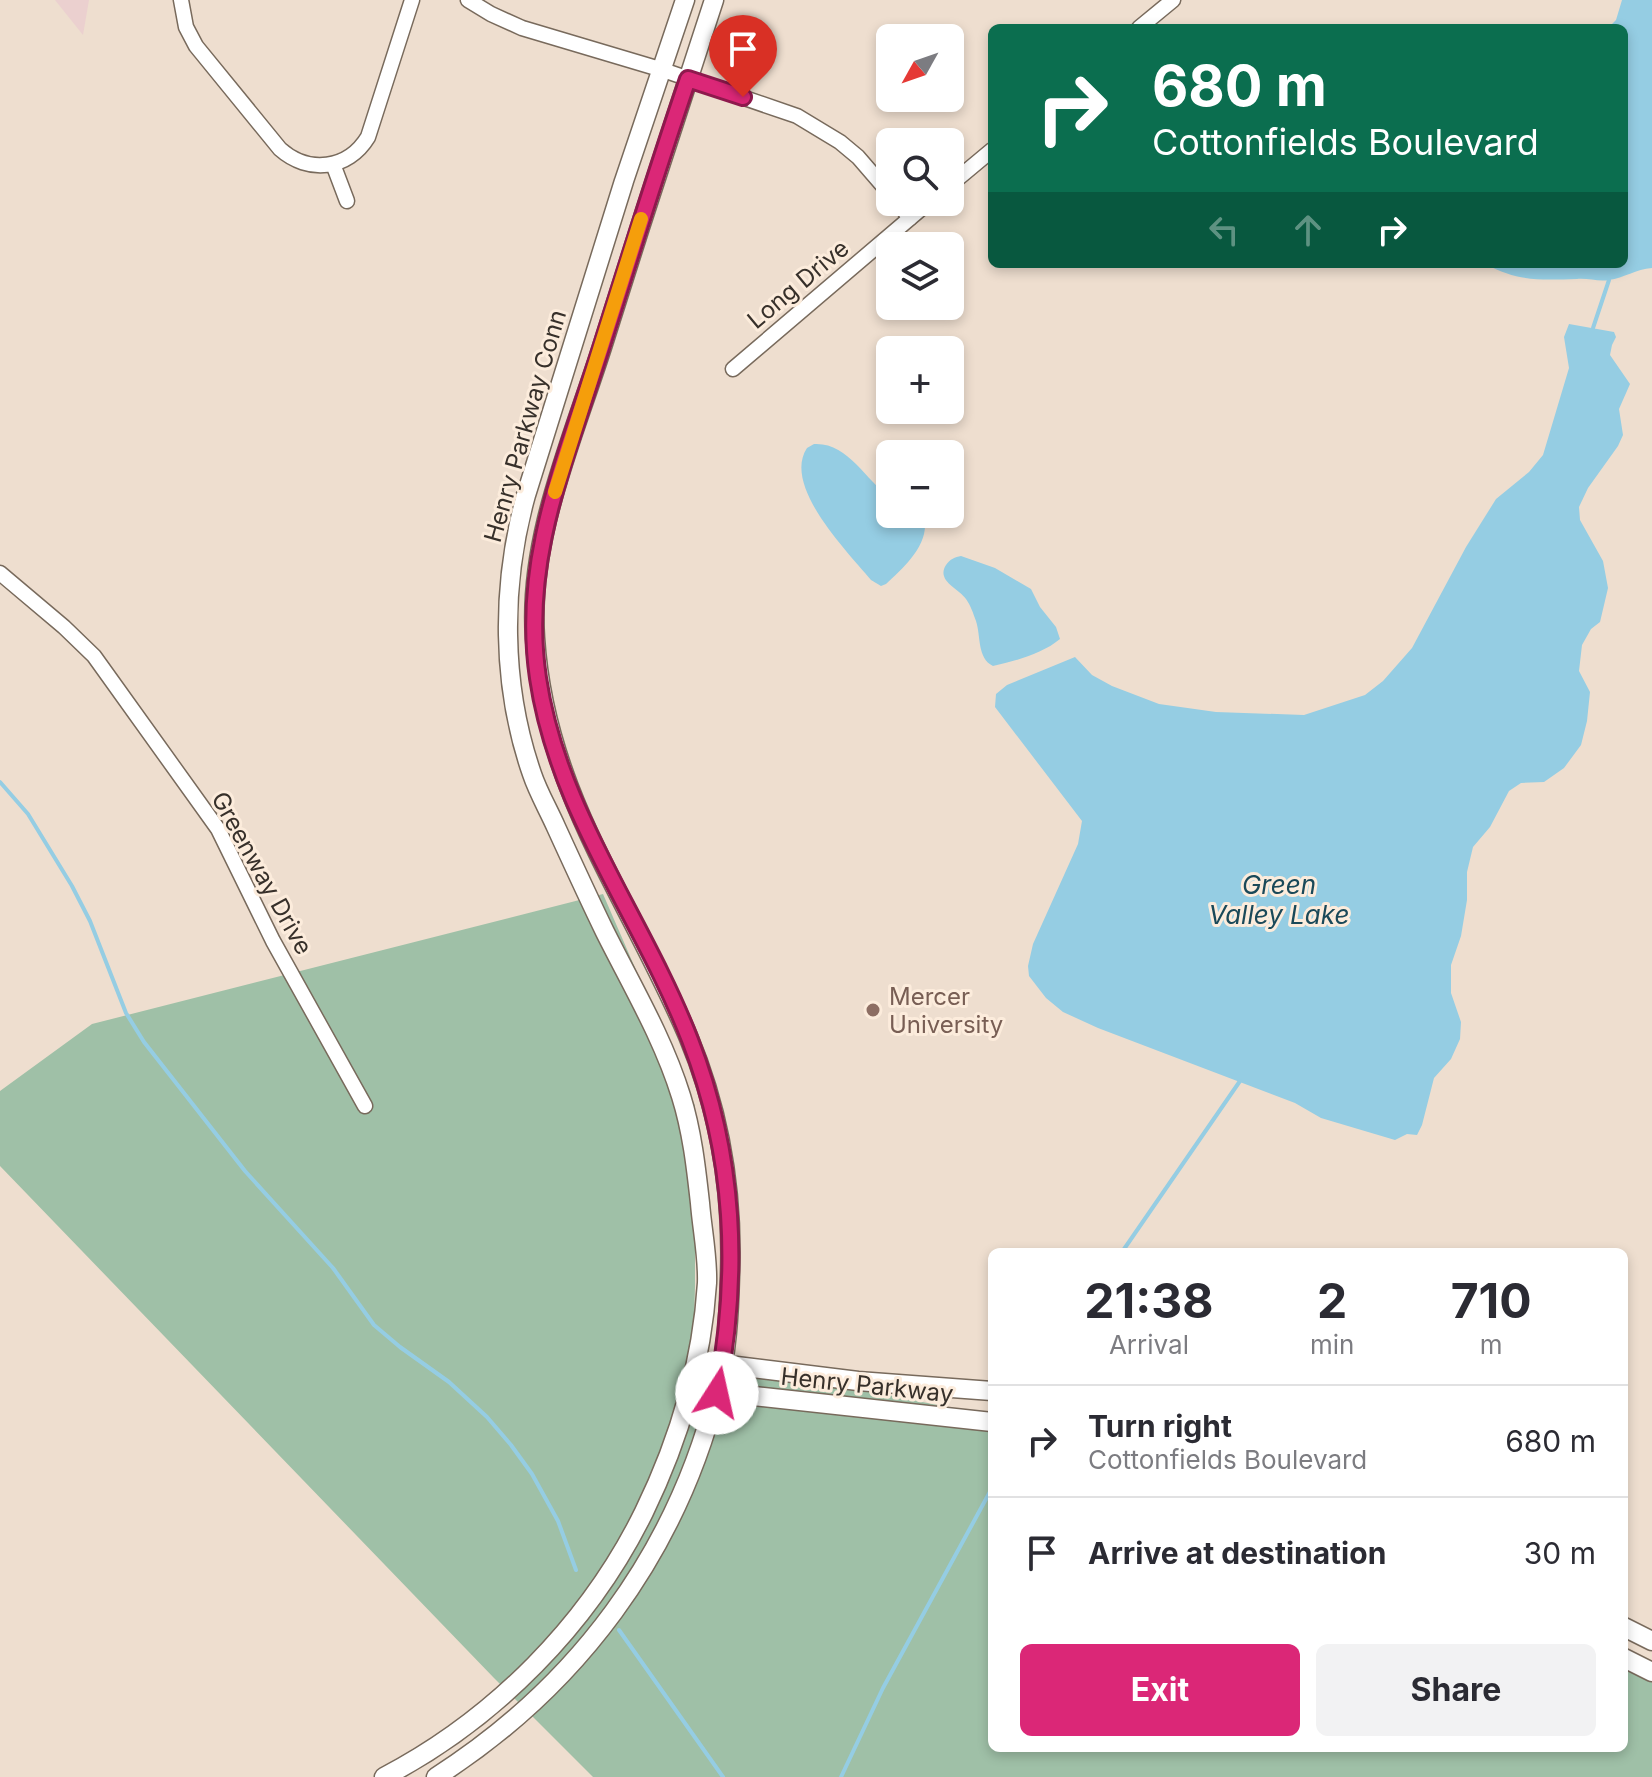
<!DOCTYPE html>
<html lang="en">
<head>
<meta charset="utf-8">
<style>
  :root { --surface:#fff; --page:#f2f2f3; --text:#2b2b33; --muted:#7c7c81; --line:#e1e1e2; --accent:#db2777 }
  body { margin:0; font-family:Inter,sans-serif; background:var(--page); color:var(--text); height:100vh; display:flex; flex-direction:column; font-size:30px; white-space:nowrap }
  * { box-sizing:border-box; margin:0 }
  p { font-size:26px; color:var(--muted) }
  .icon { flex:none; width:44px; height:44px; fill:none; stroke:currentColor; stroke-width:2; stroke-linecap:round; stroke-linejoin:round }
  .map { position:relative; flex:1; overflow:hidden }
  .panel { position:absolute; left:988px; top:1248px; width:640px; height:504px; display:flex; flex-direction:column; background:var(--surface); border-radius:12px; box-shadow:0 4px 12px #0003 }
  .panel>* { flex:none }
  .guide { position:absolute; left:988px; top:24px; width:640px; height:244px; border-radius:12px; box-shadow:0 4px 12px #0003; background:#0b6e4f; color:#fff; overflow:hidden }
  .needle { width:52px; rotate:230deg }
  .fabs { position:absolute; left:876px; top:24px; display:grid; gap:16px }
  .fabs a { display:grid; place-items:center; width:88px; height:88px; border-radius:12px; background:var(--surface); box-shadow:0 4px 12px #0003; font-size:40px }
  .pin { position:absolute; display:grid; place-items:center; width:68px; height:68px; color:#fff; margin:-82px -34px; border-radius:50% 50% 50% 0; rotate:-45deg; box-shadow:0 0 8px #0007 }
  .pin .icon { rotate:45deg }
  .me { position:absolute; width:88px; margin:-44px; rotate:10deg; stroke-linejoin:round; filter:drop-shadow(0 0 6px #0008) }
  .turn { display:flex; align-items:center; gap:28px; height:168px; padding:0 32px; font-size:36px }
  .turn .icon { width:104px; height:104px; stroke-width:2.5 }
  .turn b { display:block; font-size:56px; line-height:68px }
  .lanes { display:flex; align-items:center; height:76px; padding:0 32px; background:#0003; justify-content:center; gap:40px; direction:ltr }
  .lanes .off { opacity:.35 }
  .eta { display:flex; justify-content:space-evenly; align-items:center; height:136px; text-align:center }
  .eta b { font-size:48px; font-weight:700; line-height:56px }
  .cta { display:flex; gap:16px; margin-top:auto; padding:16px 32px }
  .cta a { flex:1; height:92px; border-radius:12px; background:var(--accent); color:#fff; font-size:32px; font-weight:700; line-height:92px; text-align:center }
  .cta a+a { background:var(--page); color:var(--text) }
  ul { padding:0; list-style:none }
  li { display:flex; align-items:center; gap:24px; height:112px; padding:0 32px; border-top:2px solid var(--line) }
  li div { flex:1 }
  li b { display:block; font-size:30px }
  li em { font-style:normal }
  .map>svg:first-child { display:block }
  .commercial { fill:#ebd0cf }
  .green { fill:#9fc0a7 }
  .water { fill:#95cde3 }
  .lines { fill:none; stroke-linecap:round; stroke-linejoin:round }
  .stream { stroke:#95cde3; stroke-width:4 }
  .minor-casing { stroke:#786a5c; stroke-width:17 }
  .tertiary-casing { stroke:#786a5c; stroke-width:21 }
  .minor { stroke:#fff; stroke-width:14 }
  .tertiary { stroke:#fff; stroke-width:18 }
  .route-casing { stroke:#8e194d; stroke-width:20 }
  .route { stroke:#db2777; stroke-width:14 }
  .slow { stroke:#f59e0b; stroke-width:14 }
  .education-dot { fill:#8d6e63; stroke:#fcecdc; stroke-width:3 }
  .labels { text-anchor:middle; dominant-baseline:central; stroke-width:6; stroke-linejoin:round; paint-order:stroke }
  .street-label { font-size:24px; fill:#37302a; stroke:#fcecdc }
  .education-label { font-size:24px; fill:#785e54; stroke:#fcecdc; text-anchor:start }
  .water-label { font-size:26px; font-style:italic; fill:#1a4959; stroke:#fcecdc }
</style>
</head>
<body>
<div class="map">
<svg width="1652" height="1777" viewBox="0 0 1652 1777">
  <rect width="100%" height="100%" fill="#eedecf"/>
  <path class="commercial" d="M55 0H89L83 35Z"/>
  <path class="green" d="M603 894 695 1106V1287L693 1356 992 1416V1748H1624V1654L1652 1668V1777H593L494 1678 0 1166V1091L92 1024Z"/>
  <g class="water">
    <path d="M1622 0H1652V268C1636 269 1624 278 1609 280 1599 282 1588 278 1577 279 1541 280 1519 282 1485 264H1624V28H1608L1616 20Z"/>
    <path d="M1569 324 1614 332 1616 337 1612 345 1610 355 1630 384 1619 409 1623 435 1618 446 1588 488 1579 507 1580 520 1603 561 1608 588 1600 622 1591 629 1582 645 1579 671 1590 692 1587 721 1581 745 1564 768 1544 782 1521 783 1509 791 1490 827 1473 847 1467 872V900L1461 936 1451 965V993L1461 1022 1460 1039 1451 1059 1434 1078 1422 1125 1417 1135 1407 1134 1395 1140 1321 1118 1295 1103 1098 1028 1063 1012 1046 998 1029 976 1028 966 1033 944 1078 844 1082 821 995 707 996 694 1007 685 1075 657 1092 675 1112 686 1159 704 1216 712 1304 715 1365 695 1383 681 1412 648 1466 547 1496 499 1529 472 1543 455 1569 368 1564 337Z"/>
    <path d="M814 444C848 442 865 480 890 497V514H918L925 524C926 548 902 569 886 584L881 586 871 580C847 551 782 486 807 448Z"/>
    <path d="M961 556 995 568 1031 589 1040 607 1056 627 1060 639C1042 654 1015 661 993 666 977 658 981 636 976 621 973 613 971 606 966 599 958 588 936 581 946 565 950 559 955 557 961 556Z"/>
  </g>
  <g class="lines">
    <g class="stream">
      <path d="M1593 328 1609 280"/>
      <path d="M0 782 28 814 72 886 90 921 126 1013 144 1042 245 1171 333 1268 374 1325 400 1347 449 1382 487 1417 511 1445 532 1474 558 1521 576 1570"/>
      <path d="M1122 1252 1240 1081"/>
      <path d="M619 1630 723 1777"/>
      <path d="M841 1777 883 1688 992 1488"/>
    </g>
    <g class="minor-casing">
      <g id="minor">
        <path d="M181 0 186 27 196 46 280 149C308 174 348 170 368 137L412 0"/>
        <path d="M468 0 491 14 522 28 663 70 797 116 840 142 858 157 890 194"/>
        <path d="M1139 28 1173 0"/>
        <path d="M333 164 347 201"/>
        <path d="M950 185 992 150"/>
        <path d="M897 202 910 218"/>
        <path d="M733 369 929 202"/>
        <path d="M0 573 64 627 94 656 218 829 273 941 365 1106"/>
      </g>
    </g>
    <g class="tertiary-casing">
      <g id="tertiary">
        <path d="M712 1363 858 1381 992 1391"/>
        <path d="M708 1391 992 1422"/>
        <path d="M1624 1627 1652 1641"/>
        <path d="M1624 1658 1652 1672"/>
        <path d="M384 1777C495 1719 589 1624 644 1512 679 1440 702 1362 707 1283 708 1257 702 1229 700 1203 696 1167 692 1131 681 1096 663 1038 632 986 605 932 588 897 572 862 556 827 548 809 538 792 532 774 501 685 501 585 526 495L624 181 685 0"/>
        <path d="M436 1777C577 1687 676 1554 717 1391 727 1354 729 1313 730 1275 733 1193 720 1112 688 1036 630 899 545 793 535 638 528 537 573 439 603 344 639 229 676 115 714 0"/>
      </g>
    </g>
    <use href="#minor" class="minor"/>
    <use href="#tertiary" class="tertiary"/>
  </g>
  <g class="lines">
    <g class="route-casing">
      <path id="route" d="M717 1393C740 1272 735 1156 690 1040 642 916 558 813 538 678 520 558 568 454 603 342 631 254 658 166 688 79L743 97"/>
    </g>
    <use href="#route" class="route"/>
    <path class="slow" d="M555 492 641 219"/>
  </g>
  <circle class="education-dot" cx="873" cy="1010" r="8"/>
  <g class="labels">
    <g class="street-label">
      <text transform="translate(798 284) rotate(-40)">Long Drive</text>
      <text transform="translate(525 426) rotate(-74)">Henry Parkway Conn</text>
      <text transform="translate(262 873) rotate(61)">Greenway Drive</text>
      <text transform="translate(867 1385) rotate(6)">Henry Parkway</text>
    </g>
    <g class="education-label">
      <text x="889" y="996">Mercer<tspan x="889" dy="28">University</tspan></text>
    </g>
    <g class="water-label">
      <text x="1279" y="884">Green<tspan x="1279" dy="30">Valley Lake</tspan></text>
    </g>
  </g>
</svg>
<div class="fabs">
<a><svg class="needle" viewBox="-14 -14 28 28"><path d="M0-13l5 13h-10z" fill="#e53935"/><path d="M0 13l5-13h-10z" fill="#7c7c81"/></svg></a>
<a><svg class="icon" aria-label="search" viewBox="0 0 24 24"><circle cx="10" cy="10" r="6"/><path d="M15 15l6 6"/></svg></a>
<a><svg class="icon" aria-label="layers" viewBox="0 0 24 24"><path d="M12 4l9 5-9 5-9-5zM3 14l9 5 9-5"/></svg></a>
<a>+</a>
<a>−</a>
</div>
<div class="pin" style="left:743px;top:97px;background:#d93025"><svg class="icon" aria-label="arrive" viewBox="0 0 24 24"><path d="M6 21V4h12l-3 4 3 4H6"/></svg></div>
<svg class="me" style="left:717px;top:1393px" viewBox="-20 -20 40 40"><circle r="19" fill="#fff"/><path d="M0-13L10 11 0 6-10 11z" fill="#db2777"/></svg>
<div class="guide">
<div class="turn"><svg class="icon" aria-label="right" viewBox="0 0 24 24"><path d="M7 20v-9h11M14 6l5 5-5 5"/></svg><div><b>680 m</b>Cottonfields Boulevard</div></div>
<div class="lanes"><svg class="icon off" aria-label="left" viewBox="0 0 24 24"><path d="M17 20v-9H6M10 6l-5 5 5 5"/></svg><svg class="icon off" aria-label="ahead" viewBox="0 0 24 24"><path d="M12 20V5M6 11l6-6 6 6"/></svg><svg class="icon" aria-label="right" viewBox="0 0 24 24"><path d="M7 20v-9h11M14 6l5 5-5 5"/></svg></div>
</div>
<section class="panel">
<div class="eta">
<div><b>21:38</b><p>Arrival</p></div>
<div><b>2</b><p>min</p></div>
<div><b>710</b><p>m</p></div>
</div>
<ul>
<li><svg class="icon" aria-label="right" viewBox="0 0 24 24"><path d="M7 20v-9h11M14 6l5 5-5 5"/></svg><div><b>Turn right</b><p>Cottonfields Boulevard</p></div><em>680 m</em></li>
<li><svg class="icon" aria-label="arrive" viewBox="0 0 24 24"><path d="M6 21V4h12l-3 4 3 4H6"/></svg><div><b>Arrive at destination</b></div><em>30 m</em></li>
</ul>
<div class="cta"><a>Exit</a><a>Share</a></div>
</section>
</div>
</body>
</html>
